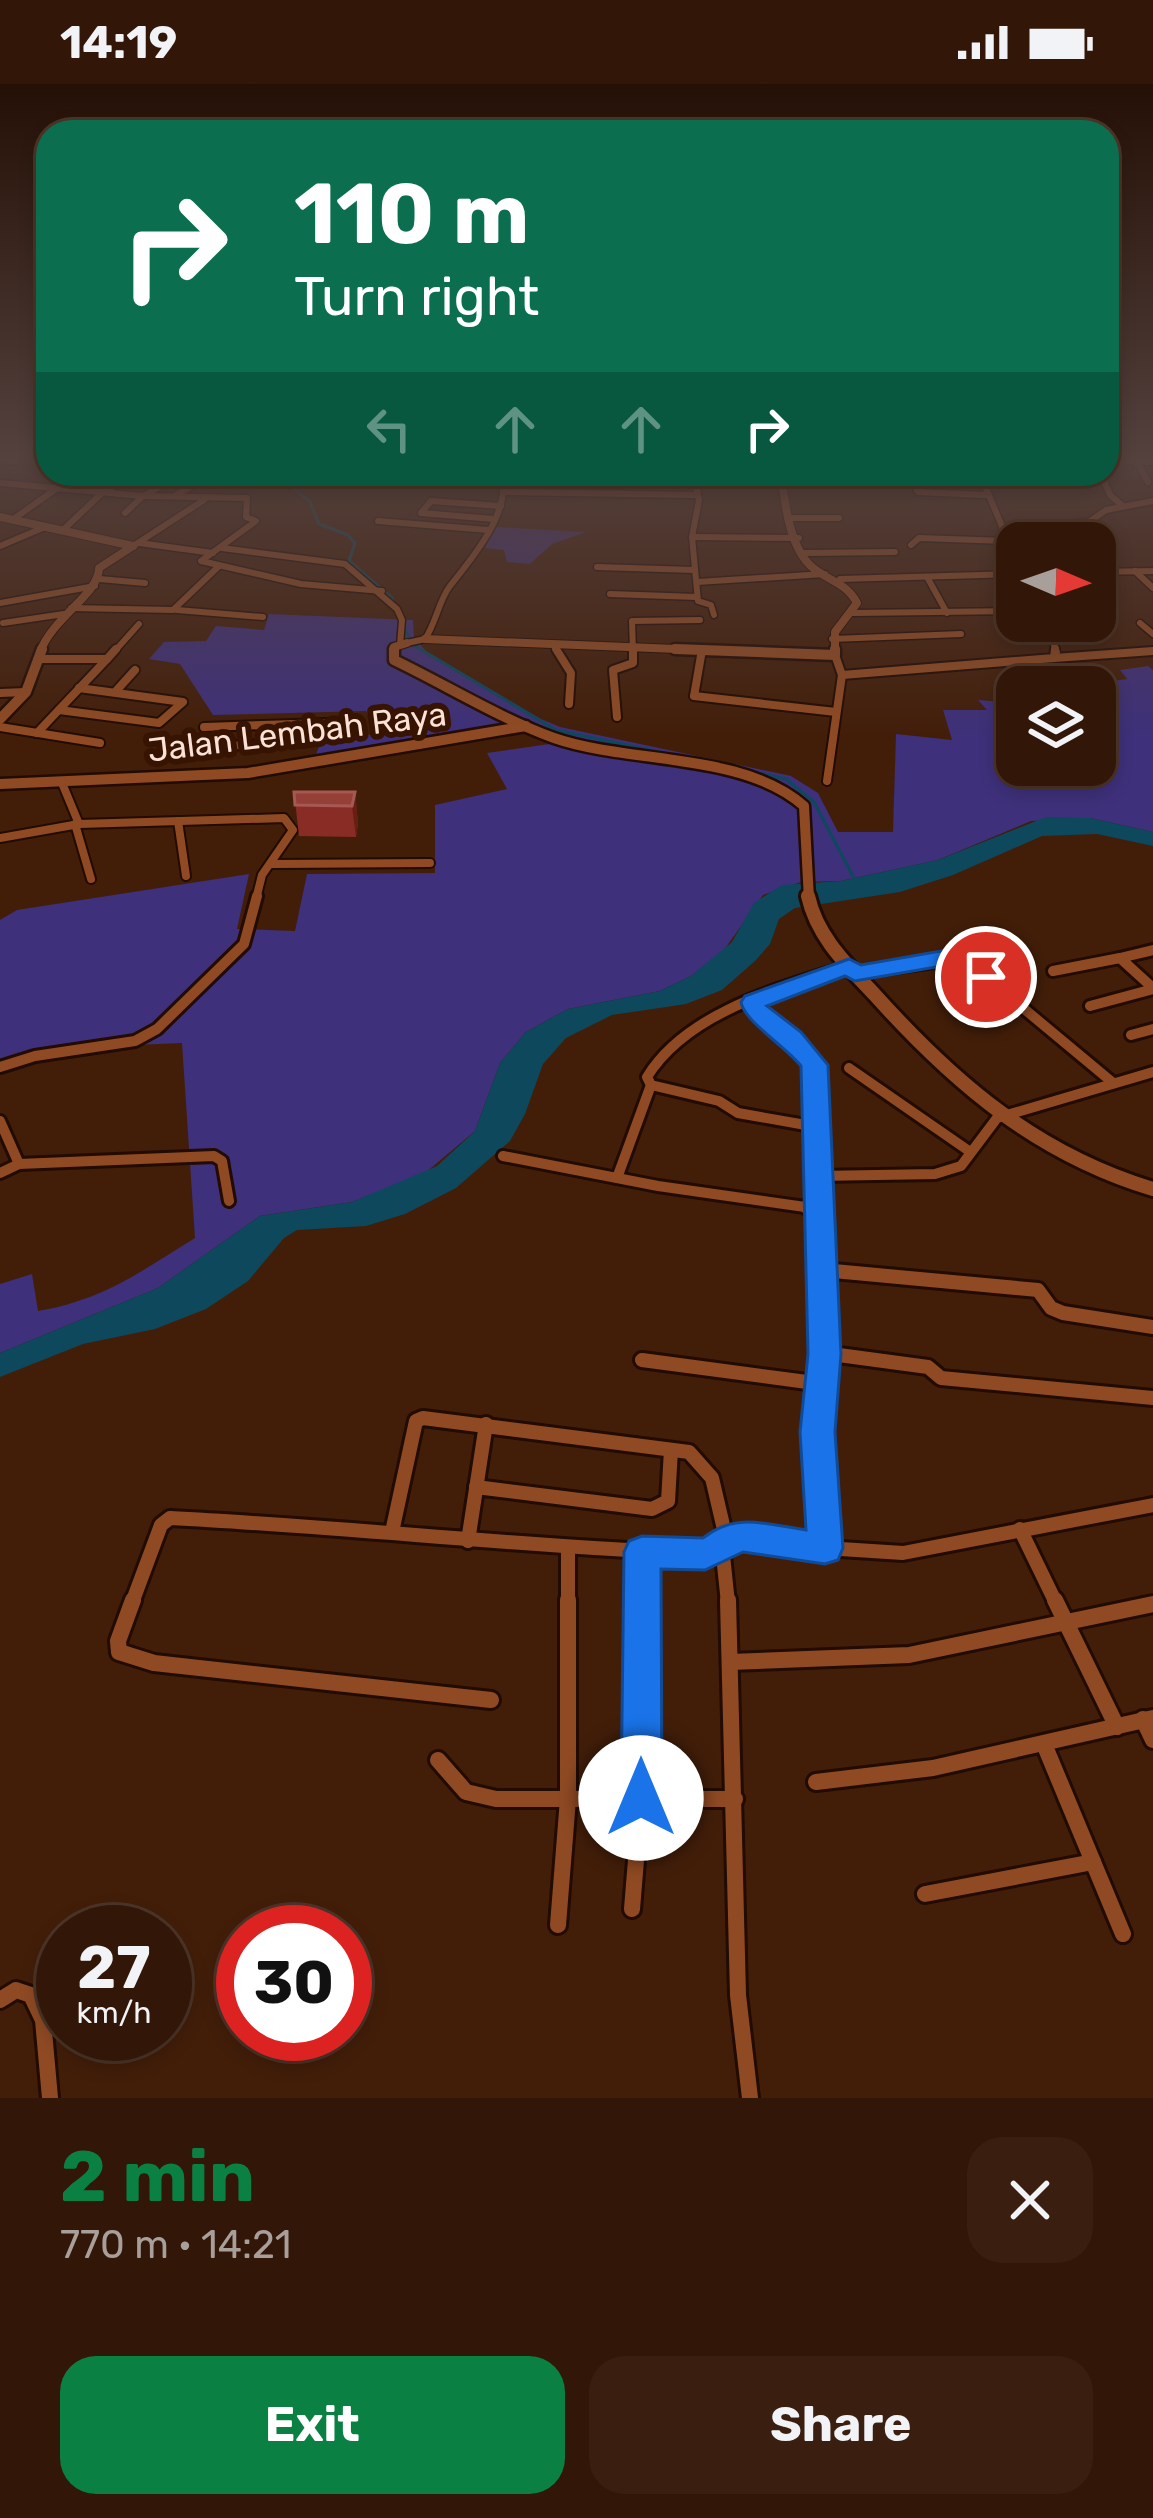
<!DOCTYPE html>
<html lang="en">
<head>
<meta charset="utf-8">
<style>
  :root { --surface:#321607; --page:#3a1f11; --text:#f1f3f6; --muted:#a89f9b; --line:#4d3528; --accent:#0b8043 }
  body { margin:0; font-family:Rubik,sans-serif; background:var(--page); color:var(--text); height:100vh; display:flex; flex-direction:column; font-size:45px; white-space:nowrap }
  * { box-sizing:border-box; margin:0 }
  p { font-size:39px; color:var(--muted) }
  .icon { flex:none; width:66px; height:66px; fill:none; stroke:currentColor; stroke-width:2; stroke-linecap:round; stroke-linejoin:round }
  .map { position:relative; height:2014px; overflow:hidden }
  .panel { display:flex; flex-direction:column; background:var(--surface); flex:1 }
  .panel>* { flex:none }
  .hud { position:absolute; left:36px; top:36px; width:1083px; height:366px; border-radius:36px; box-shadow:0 6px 18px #0003,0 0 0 3px var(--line); background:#0b6e4f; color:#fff; overflow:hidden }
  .needle { width:78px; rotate:92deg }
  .buttons { position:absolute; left:996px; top:438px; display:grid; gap:24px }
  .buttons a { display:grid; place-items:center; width:120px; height:120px; border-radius:24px; background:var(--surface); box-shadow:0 6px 18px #0003,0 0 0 3px var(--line); font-size:60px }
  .speed { position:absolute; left:36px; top:1821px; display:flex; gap:24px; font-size:60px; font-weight:700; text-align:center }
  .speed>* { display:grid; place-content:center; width:156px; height:156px; border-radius:50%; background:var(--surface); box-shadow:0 6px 18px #0003,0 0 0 3px var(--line); line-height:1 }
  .speed small { font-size:30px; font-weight:400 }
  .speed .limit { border:18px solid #d22; background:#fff; color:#111 }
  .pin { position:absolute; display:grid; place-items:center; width:102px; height:102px; color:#fff; margin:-51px; border:6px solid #fff; border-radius:50%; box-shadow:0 3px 12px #0007 }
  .me { position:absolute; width:132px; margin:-66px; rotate:0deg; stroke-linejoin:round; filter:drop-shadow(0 0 9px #0008) }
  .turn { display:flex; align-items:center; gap:42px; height:252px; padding:0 60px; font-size:54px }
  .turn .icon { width:156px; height:156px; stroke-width:2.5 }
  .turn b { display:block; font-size:84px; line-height:102px }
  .lanes { display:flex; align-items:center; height:114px; padding:0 60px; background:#0003; justify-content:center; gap:60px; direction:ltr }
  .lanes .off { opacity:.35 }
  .round { display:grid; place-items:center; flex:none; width:126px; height:126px; border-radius:36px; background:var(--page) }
  .overview { display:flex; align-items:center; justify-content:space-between; height:204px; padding:0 60px }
  h1 { font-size:72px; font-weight:700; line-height:90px; color:var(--accent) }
  .button { display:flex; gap:24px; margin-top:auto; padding:24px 60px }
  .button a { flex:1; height:138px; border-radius:36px; background:var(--accent); color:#fff; font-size:48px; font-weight:700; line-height:138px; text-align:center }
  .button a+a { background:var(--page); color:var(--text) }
  .status { display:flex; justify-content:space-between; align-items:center; height:84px; padding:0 60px; background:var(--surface); direction:ltr }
  .status svg { height:33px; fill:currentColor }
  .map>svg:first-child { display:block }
  .green { fill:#3e307a }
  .water { fill:#0d485d }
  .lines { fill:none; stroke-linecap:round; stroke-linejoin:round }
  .stream { stroke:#0d485d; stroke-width:3 }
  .minor-far4-casing { stroke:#210b02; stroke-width:9 }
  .minor-far3-casing { stroke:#210b02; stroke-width:12 }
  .minor-far2-casing { stroke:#210b02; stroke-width:16 }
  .minor-far1-casing { stroke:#210b02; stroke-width:20 }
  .minor-casing { stroke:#210b02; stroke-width:22 }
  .tertiary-far2-casing { stroke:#210b02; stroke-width:10 }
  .tertiary-far1-casing { stroke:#210b02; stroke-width:15 }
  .tertiary-casing { stroke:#210b02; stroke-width:20 }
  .minor-far4 { stroke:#8f4a23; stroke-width:6 }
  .minor-far3 { stroke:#8f4a23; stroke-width:8 }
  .minor-far2 { stroke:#8f4a23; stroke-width:10 }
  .minor-far1 { stroke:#8f4a23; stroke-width:14 }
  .minor { stroke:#8f4a23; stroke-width:16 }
  .tertiary-far2 { stroke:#8f4a23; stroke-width:8 }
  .tertiary-far1 { stroke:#8f4a23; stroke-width:10 }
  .tertiary { stroke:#8f4a23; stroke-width:14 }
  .wall { fill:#892c26 }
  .shaded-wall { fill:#671e13 }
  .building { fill:#953f39; stroke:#a55952; stroke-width:3 }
  .route { fill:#1a73e8; stroke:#114b97; stroke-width:3 }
  .labels { text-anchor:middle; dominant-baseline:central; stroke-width:12; stroke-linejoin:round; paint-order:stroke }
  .far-street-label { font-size:33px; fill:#fbe2d6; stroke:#371401 }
</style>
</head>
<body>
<div class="status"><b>14:19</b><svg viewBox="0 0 49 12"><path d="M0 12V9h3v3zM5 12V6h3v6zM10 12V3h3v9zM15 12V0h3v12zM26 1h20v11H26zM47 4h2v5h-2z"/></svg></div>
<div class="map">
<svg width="1153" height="2014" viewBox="0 0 1153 2014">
  <rect width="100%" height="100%" fill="#421e09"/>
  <g class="green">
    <path d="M495 443 586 448 552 460 530 480 507 478 504 466 485 464Z"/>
    <path d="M269 530 413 536 414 553 426 567 541 635 560 643 791 692 818 709 838 748H893L896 650 952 656 943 626H987L978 616 1017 619V681H1095V640L1119 633 1095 615V603L1078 602 1127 595 1120 586 1148 582 1153 586V748L1090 734 1031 737 938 776 841 797 801 798 763 811 724 866 691 892 660 907 568 925 526 948 500 979 475 1047 425 1089 352 1118 260 1132 158 1204 0 1269V1200L32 1190 38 1227C103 1216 140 1188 195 1154L182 959 41 965 0 977V836L17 826 249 790 237 845 295 847 307 790 435 789V721L507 705 487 669 556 659 516 640 315 674 321 656 376 650 366 627 213 631 180 580 149 575 164 558 206 557 216 542 264 546Z"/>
  </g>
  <path class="water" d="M1046 733 1090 734 1153 748V762L1097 750 1042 752 953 791 900 808 795 824 779 835 770 860 755 877 722 906 686 920 612 931 566 954 543 980 525 1030 510 1057 456 1104 405 1130 366 1142 297 1146 284 1154 248 1197 206 1225 155 1245 83 1260 0 1293V1269L158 1204 260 1132 352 1118 437 1082 475 1047 500 979 526 948 568 925 660 907 691 892 732 858 754 819 782 801 841 797 938 776Z"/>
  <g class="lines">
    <g class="stream">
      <path d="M278 390 310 418 319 440 348 451 355 459 349 477 392 514 409 555"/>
      <path d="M415 562 556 646 786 695 814 718 856 798"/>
    </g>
    <g class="minor-far4-casing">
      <g id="minor-far4">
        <path d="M0 376 15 377"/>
        <path d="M1107 376 1153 378"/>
        <path d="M1137 378 1148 398"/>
        <path d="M694 390 699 416 692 453 698 517 711 521 714 531"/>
        <path d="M911 390 918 408 985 411"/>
        <path d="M980 390 1017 478"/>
        <path d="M1101 390 1110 411 1123 422"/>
        <path d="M402 398 463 390"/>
        <path d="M0 399 143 412 247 414 246 433 256 437 201 477 301 500 382 507"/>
        <path d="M506 408 697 411"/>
        <path d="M176 411 212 391"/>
        <path d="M125 429 143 412 182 390"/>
        <path d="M787 434H839"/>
        <path d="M494 435 421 429 431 417 501 422"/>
        <path d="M12 436 56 405"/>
        <path d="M378 437 488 446"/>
        <path d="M1075 441 1088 459"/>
        <path d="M1002 446 1089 438 1106 426 1153 417"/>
        <path d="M62 447 102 409 134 390"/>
        <path d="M692 453 799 454"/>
        <path d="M139 459 213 469"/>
        <path d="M911 461 919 454 1007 457"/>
        <path d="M0 462 45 443"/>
        <path d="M133 462 204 416"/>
        <path d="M222 464 345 480 397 525 402 536 400 561"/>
        <path d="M804 469 895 468"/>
        <path d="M597 483 695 486"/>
        <path d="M1135 487 1153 504"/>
        <path d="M1095 488 1153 487"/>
        <path d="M927 493 947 529"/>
        <path d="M99 495 145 499"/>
        <path d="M840 495 1017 490"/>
        <path d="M697 498 825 490"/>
        <path d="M610 510 697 513"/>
        <path d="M0 519 95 502"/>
        <path d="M71 524 173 526 219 482"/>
        <path d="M177 526 263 533"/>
        <path d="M852 529 1017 527"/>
        <path d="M1044 537 1057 568"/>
        <path d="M3 539 64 530"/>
        <path d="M1140 539 1153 550"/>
        <path d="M832 555 961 550"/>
        <path d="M407 559 425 555C436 539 439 516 450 502 473 473 511 429 502 390"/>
        <path d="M553 560 558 568"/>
        <path d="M114 568 139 540"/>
        <path d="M633 568 632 537 700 536"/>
        <path d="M1142 568 1153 567"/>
      </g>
    </g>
    <g class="minor-far3-casing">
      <g id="minor-far3">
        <path d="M556 565 571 589 569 620"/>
        <path d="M702 566 694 612 836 628"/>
        <path d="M1054 574 1153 567"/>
        <path d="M107 575 116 565"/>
        <path d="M842 591 1054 574 1055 565"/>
        <path d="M116 607 135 586"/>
        <path d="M0 609 26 608"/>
        <path d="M59 626 159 639 183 618 79 604"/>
        <path d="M617 633 613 586 633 579V565"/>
        <path d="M0 643 100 659"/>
        <path d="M204 643 358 638"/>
        <path d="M37 649 107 575H40"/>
        <path d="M199 663 308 658"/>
        <path d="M827 697 842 591 835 571"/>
        <path d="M62 699 79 740 284 734 293 746 262 791 256 815"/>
        <path d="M178 737 186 792"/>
        <path d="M75 740 91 795"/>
        <path d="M0 754 79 740"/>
        <path d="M272 780 430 779"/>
      </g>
    </g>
    <g class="minor-far2-casing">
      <g id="minor-far2">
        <path d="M1153 866 1120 874 1153 904"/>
        <path d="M1053 887 1120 874"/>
        <path d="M855 889 963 874 1112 998"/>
        <path d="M754 918 755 929 792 954 815 981 820 1126"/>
        <path d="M1090 922 1153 905"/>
        <path d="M1131 951 1153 945"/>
        <path d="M0 983 35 972 135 957 157 945 244 860 257 812"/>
        <path d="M849 984 969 1067"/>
        <path d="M0 1037 19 1080"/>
        <path d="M817 1043 738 1029 719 1017 651 1001 647 993C687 928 780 904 849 882"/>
        <path d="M503 1072 658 1102 819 1125"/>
        <path d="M0 1089 19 1080 214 1072 222 1077 229 1117"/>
        <path d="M818 1092 935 1090 961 1082 997 1034 1153 988"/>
        <path d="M617 1094 651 1001"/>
      </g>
    </g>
    <g class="minor-far1-casing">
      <g id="minor-far1">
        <path d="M807 1123 819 1125"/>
        <path d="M819 1123 824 1269 817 1348 825 1464 903 1469 1153 1421"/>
        <path d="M823 1186 1038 1206 1051 1224 1063 1229 1153 1243"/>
        <path d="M824 1269 928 1283 941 1294 1153 1314"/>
        <path d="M642 1276 822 1300"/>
        <path d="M476 1403 652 1425 668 1417 671 1366"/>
        <path d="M1020 1445 1056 1519"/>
        <path d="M392 1448 416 1337 423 1334 689 1368 712 1394 726 1454"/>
        <path d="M468 1457 486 1340"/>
        <path d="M568 1465V1519"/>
        <path d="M132 1519 161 1441 170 1434C349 1443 526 1463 705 1470L722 1462"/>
        <path d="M642 1519V1468"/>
        <path d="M728 1519 722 1462 726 1454 825 1464"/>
      </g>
    </g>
    <g class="minor-casing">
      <g id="minor">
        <path d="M133 1516 118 1557 119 1568 154 1579 491 1616"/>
        <path d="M728 1516 738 1911 750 2014"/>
        <path d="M1055 1516 1117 1643"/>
        <path d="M730 1578 909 1571 1153 1520"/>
        <path d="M1143 1635 1153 1656"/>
        <path d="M1044 1660 1123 1850"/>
        <path d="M438 1676 466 1708 496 1715H735"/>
        <path d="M816 1698 933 1684 1153 1634"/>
        <path d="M925 1810 1093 1778"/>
        <path d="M632 1825 641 1715 642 1516"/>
        <path d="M558 1841 568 1715V1516"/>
        <path d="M0 1916 16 1906 31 1911 43 1936 50 2014"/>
      </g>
    </g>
    <g class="tertiary-far2-casing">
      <g id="tertiary-far2">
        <path d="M699 390 781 393"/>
        <path d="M781 390C785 418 789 463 812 483 828 497 846 498 857 519L835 548V568"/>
        <path d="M0 433 133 462"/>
        <path d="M425 555 752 568"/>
        <path d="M40 568C53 533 99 510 99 484L133 462"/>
        <path d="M394 568V563L407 559"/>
      </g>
    </g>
    <g class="tertiary-far1-casing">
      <g id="tertiary-far1">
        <path d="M394 565V576C446 601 499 634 554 654 629 680 743 668 804 722L809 815"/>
        <path d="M675 565 835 571V565"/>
        <path d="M0 635 26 608 42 565"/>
        <path d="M0 700 248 689 526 642"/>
      </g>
    </g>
    <g class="tertiary-casing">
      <path id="tertiary" d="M808 812C817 853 847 881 875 911 955 1000 1037 1070 1153 1105"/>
    </g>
    <use href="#minor-far4" class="minor-far4"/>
    <use href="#minor-far3" class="minor-far3"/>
    <use href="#minor-far2" class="minor-far2"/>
    <use href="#minor-far1" class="minor-far1"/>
    <use href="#minor" class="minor"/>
    <use href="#tertiary-far2" class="tertiary-far2"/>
    <use href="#tertiary-far1" class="tertiary-far1"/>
    <use href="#tertiary" class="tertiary"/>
  </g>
  <path class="wall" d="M294 708H355L358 739 356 753 299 752Z"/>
  <path class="shaded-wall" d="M355 708 358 739 356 753 352 722Z"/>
  <path class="building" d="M294 708H355L352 722 295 721Z"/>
  <linearGradient id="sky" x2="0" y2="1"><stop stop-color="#241005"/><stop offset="0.57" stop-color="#54413e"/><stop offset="1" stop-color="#54413e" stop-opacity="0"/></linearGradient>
  <rect width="1153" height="653" fill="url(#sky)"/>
  <path class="route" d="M958 864 995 888 999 893 995 898H978L953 880 855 897 845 892 767 922 801 948 828 981 841 1270 835 1348 843 1464 838 1476 825 1480 743 1468 705 1486 661 1485 662 1714 656 1729 641 1735 627 1729 621 1714 624 1468 629 1457 642 1452 703 1454C736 1428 765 1440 806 1446L800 1348 808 1270 801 982C785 962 744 937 741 918L745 912 849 875 861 881Z"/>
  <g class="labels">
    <g class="far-street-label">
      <text transform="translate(297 648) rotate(-7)">Jalan Lembah Raya</text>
    </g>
  </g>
</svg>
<div class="buttons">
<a><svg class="needle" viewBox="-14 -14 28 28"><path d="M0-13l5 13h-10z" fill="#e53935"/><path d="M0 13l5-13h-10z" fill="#a89f9b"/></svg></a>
<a><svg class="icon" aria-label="layers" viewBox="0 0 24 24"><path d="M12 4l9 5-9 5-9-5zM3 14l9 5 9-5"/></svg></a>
</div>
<div class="speed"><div>27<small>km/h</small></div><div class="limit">30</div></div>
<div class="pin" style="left:986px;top:893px;background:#d93025"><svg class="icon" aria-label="arrive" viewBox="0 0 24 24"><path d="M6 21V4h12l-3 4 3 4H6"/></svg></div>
<svg class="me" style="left:641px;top:1714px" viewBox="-20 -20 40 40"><circle r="19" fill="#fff"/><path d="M0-13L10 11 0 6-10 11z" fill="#1a73e8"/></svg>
<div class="hud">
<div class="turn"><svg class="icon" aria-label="right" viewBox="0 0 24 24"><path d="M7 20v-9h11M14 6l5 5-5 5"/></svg><div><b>110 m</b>Turn right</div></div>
<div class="lanes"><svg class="icon off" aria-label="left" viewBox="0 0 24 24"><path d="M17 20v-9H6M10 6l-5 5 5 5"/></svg><svg class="icon off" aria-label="ahead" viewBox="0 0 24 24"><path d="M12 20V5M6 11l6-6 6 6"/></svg><svg class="icon off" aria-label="ahead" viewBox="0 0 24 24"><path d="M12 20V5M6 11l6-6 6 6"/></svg><svg class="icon" aria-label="right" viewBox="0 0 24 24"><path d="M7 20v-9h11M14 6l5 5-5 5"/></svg></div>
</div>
</div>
<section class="panel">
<div class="overview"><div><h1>2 min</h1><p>770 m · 14:21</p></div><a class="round"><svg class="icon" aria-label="close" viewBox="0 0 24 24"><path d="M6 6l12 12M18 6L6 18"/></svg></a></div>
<div class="button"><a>Exit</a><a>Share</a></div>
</section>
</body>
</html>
